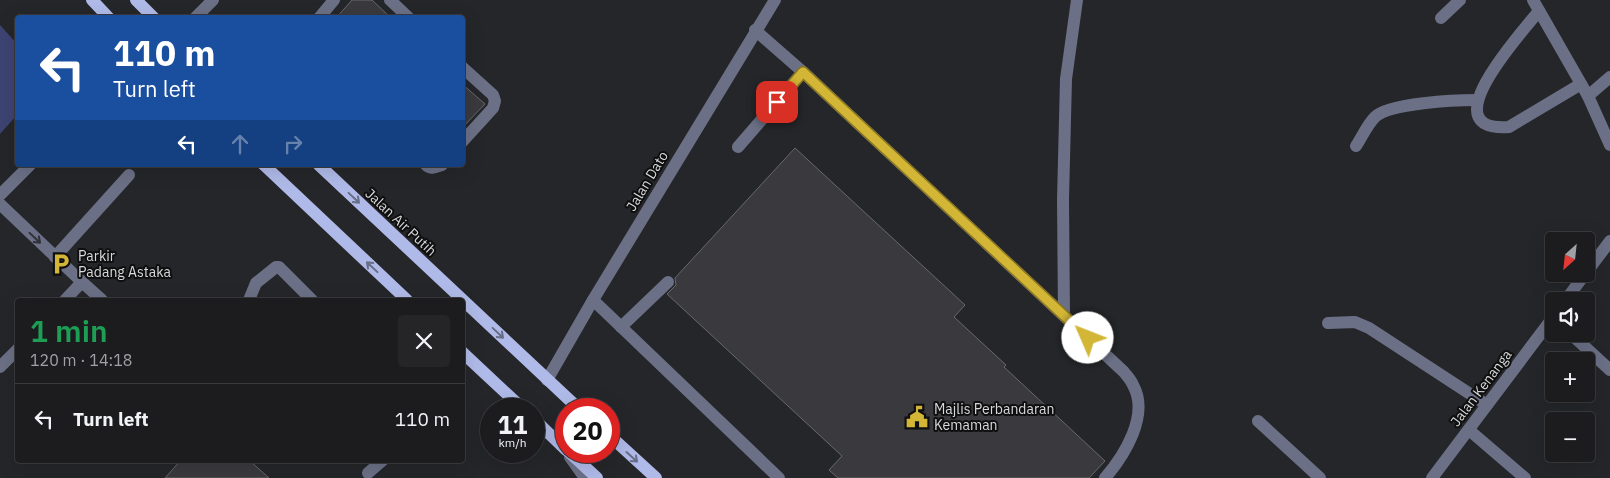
<!DOCTYPE html>
<html lang="en">
<head>
<meta charset="utf-8">
<style>
  :root { --surface:#1c1c1f; --page:#252528; --text:#f1f3f6; --muted:#a0a1a4; --line:#3a3a3d }
  body { margin:0; font-family:"IBM Plex Sans",sans-serif; background:var(--page); color:var(--text); height:100vh; display:flex; flex-direction:column; font-size:19px; white-space:nowrap }
  * { box-sizing:border-box; margin:0 }
  p { font-size:16px; color:var(--muted) }
  .icon { flex:none; width:28px; height:28px; fill:none; stroke:currentColor; stroke-width:2; stroke-linecap:round; stroke-linejoin:round }
  .map { position:relative; flex:1; overflow:hidden }
  .drawer { position:absolute; left:15px; top:298px; width:450px; height:165px; display:flex; flex-direction:column; background:var(--surface); border-radius:5px; box-shadow:0 5px 20px #0002,0 0 0 1px var(--line) }
  .drawer>* { flex:none }
  .guide { position:absolute; left:15px; top:15px; width:450px; height:152px; border-radius:5px; box-shadow:0 5px 20px #0002,0 0 0 1px var(--line); background:#1a4fa0; color:#fff; overflow:hidden }
  .needle { width:32px; rotate:207deg }
  .controls { position:absolute; left:1545px; top:232px; display:grid; gap:10px }
  .controls a { display:grid; place-items:center; width:50px; height:50px; border-radius:5px; background:var(--surface); box-shadow:0 5px 20px #0002,0 0 0 1px var(--line); font-size:25px }
  .speed { position:absolute; left:480px; top:398px; display:flex; gap:10px; font-size:25px; font-weight:700; text-align:center }
  .speed>* { display:grid; place-content:center; width:65px; height:65px; border-radius:50%; background:var(--surface); box-shadow:0 5px 20px #0002,0 0 0 1px var(--line); line-height:1 }
  .speed small { font-size:12px; font-weight:400 }
  .speed .limit { border:8px solid #d22; background:#fff; color:#111 }
  .pin { position:absolute; display:grid; place-items:center; width:42px; height:42px; color:#fff; margin:-21px; border-radius:10px; box-shadow:0 2px 8px #0006 }
  .me { position:absolute; width:55px; margin:-28px; rotate:314deg; stroke-linejoin:round; filter:drop-shadow(0 0 4px #0008) }
  .turn { display:flex; align-items:center; gap:18px; height:105px; padding:0 15px; font-size:22px }
  .turn .icon { width:65px; height:65px; stroke-width:2.5 }
  .turn b { display:block; font-size:35px; line-height:42px }
  .lanes { display:flex; align-items:center; height:48px; padding:0 15px; background:#0003; justify-content:center; gap:25px; direction:ltr }
  .lanes .off { opacity:.35 }
  .round { display:grid; place-items:center; flex:none; width:52px; height:52px; border-radius:5px; background:var(--page) }
  .overview { display:flex; align-items:center; justify-content:space-between; height:85px; padding:0 15px }
  h1 { font-size:30px; font-weight:600; line-height:38px; color:#1e9e55 }
  ul { padding:0; list-style:none }
  li { display:flex; align-items:center; gap:15px; height:70px; padding:0 15px; border-top:1px solid var(--line) }
  li div { flex:1 }
  li b { display:block; font-size:19px }
  li em { font-style:normal }
  .map>svg:first-child { display:block }
  .green { fill:#3d4472 }
  .building { fill:#3a3a3e; stroke:#68696d }
  .lines { fill:none; stroke-linecap:round; stroke-linejoin:round }
  .minor { stroke:#6b7086; stroke-width:12 }
  .major { stroke:#b0bae8; stroke-width:12 }
  .oneway { stroke:#686d87 }
  .oneway2 { stroke:#2f3139 }
  .route-casing { stroke:#897622; stroke-width:12 }
  .route { stroke:#d3b635; stroke-width:9 }
  .labels { text-anchor:middle; dominant-baseline:central; stroke-width:4; stroke-linejoin:round; paint-order:stroke }
  .street-label { font-size:14px; fill:#d8d9db; stroke:#0f0f10 }
  .poi-label { font-size:14px; fill:#d8d9db; stroke:#0f0f10; text-anchor:start }
</style>
</head>
<body>
<div class="map">
<svg width="1610" height="478" viewBox="0 0 1610 478">
  <rect width="100%" height="100%" fill="#252629"/>
  <path class="green" d="M0 25 18 45 17 115 0 134Z"/>
  <g class="building">
    <path d="M352 0H372L391 18H336Z"/>
    <path d="M462 84 485 104 462 128Z"/>
    <path d="M795 148 965 305 954 317 1006 365 1004 367 1105 461 1089 478H838L829 470 842 456 667 294 676 285 675 278Z"/>
    <path d="M181 460H249L269 478H165Z"/>
  </g>
  <g class="lines">
    <g class="minor">
      <path d="M390 0 409 18"/>
      <path d="M1533 0 1588 96 1610 145"/>
      <path d="M1539 11C1522 32 1429 133 1509 127L1581 84"/>
      <path d="M195 18 213 0"/>
      <path d="M319 18 334 0"/>
      <path d="M1441 18 1460 0"/>
      <path d="M755 30 803 72 1124 372C1127 376 1131 380 1133 385 1150 415 1124 456 1105 478"/>
      <path d="M462 67 493 95 495 101 493 108 462 142"/>
      <path d="M1588 96 1610 77"/>
      <path d="M1356 146C1362 137 1367 125 1375 117 1389 103 1456 100 1477 100"/>
      <path d="M738 147 803 72"/>
      <path d="M426 165C431 170 436 167 442 165"/>
      <path d="M0 195 30 165"/>
      <path d="M0 204 82 282 65 300"/>
      <path d="M55 257 129 175"/>
      <path d="M1586 273 1610 241"/>
      <path d="M82 282 102 300"/>
      <path d="M249 300 256 283 276 267H279L312 300"/>
      <path d="M593 300 779 478"/>
      <path d="M1565 301 1585 274"/>
      <path d="M1064 315 1063 200 1066 79 1077 0"/>
      <path d="M1328 323 1355 322 1369 328 1487 405"/>
      <path d="M621 327 668 282"/>
      <path d="M1571 334 1610 370"/>
      <path d="M0 367 18 349"/>
      <path d="M547 380 593 300 775 0"/>
      <path d="M1258 421 1320 478"/>
      <path d="M1469 430 1525 478"/>
      <path d="M570 457 585 478"/>
      <path d="M368 473 383 460"/>
      <path d="M1432 478 1554 316"/>
    </g>
    <g class="major">
      <path d="M92 0 109 18"/>
      <path d="M136 0 154 18"/>
      <path d="M264 165 407 300"/>
      <path d="M319 165 579 409"/>
      <path d="M462 352 523 409"/>
      <path d="M534 419 566 450"/>
      <path d="M609 435 656 478"/>
      <path d="M568 451 597 478"/>
    </g>
  </g>
  <defs><path id="oneway-shaft" d="M-6 0H5M1.5-3L5.5 0L1.5 3" fill="none" stroke-width="1.6" stroke-linecap="round" stroke-linejoin="round" transform="scale(1.25)"/></defs>
  <g class="oneway">
    <use href="#oneway-shaft" transform="translate(354 198) rotate(43)"/>
    <use href="#oneway-shaft" transform="translate(372 267) rotate(-137)"/>
    <use href="#oneway-shaft" transform="translate(498 333) rotate(43)"/>
    <use href="#oneway-shaft" transform="translate(632 457) rotate(42)"/>
  </g>
  <use class="oneway2" href="#oneway-shaft" transform="translate(35 238) rotate(43)"/>
  <g class="lines">
    <g class="route-casing">
      <path id="route" d="M777 102 803 72 1088 338"/>
    </g>
    <use href="#route" class="route"/>
  </g>
  <defs>
    <g id="parking-bare" transform="scale(1.725)"><path d="M-3.5-5.5H1a3.5 3.5 0 0 1 0 7H-1V5.5H-3.5ZM-1-3.4V-.6H.8a1.4 1.4 0 0 0 0-2.8Z" fill="#d3b635" stroke="#0f0f10" stroke-width="2.5" paint-order="stroke"/></g>
    <g id="civic-bare" transform="scale(1.725)"><path d="M-.6-6.5H3V-4.5H.6V-3L4-1V1h2V6H-6V1h2V-1L-.6-3ZM-1.2 2.5V6h2.4V2.5Z" fill="#d3b635" stroke="#0f0f10" stroke-width="2.5" paint-order="stroke"/></g>
  </defs>
  <g fill-rule="evenodd">
    <use href="#parking-bare" x="61" y="264"/>
    <use href="#civic-bare" x="917" y="417"/>
  </g>
  <g class="labels">
    <g class="street-label">
      <text transform="translate(647 181) rotate(-59)">Jalan Dato</text>
      <text transform="translate(401 222) rotate(43)">Jalan Air Putih</text>
      <text transform="translate(1481 388) rotate(-53)">Jalan Kenanga</text>
    </g>
    <g class="poi-label">
      <text x="78" y="256">Parkir<tspan x="78" dy="16">Padang Astaka</tspan></text>
      <text x="934" y="409">Majlis Perbandaran<tspan x="934" dy="16">Kemaman</tspan></text>
    </g>
  </g>
</svg>
<div class="controls">
<a><svg class="needle" viewBox="-14 -14 28 28"><path d="M0-13l5 13h-10z" fill="#e53935"/><path d="M0 13l5-13h-10z" fill="#a0a1a4"/></svg></a>
<a><svg class="icon" aria-label="sound" viewBox="0 0 24 24"><path d="M4 9h4l5-4v14l-5-4H4zM17 9q2 3 0 6"/></svg></a>
<a>+</a>
<a>−</a>
</div>
<div class="speed"><div>11<small>km/h</small></div><div class="limit">20</div></div>
<div class="pin" style="left:777px;top:102px;background:#d93025"><svg class="icon" aria-label="arrive" viewBox="0 0 24 24"><path d="M6 21V4h12l-3 4 3 4H6"/></svg></div>
<svg class="me" style="left:1088px;top:338px" viewBox="-20 -20 40 40"><circle r="19" fill="#fff"/><path d="M0-13L10 11 0 6-10 11z" fill="#d3b635"/></svg>
<div class="guide">
<div class="turn"><svg class="icon" aria-label="left" viewBox="0 0 24 24"><path d="M17 20v-9H6M10 6l-5 5 5 5"/></svg><div><b>110 m</b>Turn left</div></div>
<div class="lanes"><svg class="icon" aria-label="left" viewBox="0 0 24 24"><path d="M17 20v-9H6M10 6l-5 5 5 5"/></svg><svg class="icon off" aria-label="ahead" viewBox="0 0 24 24"><path d="M12 20V5M6 11l6-6 6 6"/></svg><svg class="icon off" aria-label="right" viewBox="0 0 24 24"><path d="M7 20v-9h11M14 6l5 5-5 5"/></svg></div>
</div>
<section class="drawer">
<div class="overview"><div><h1>1 min</h1><p>120 m · 14:18</p></div><a class="round"><svg class="icon" aria-label="close" viewBox="0 0 24 24"><path d="M6 6l12 12M18 6L6 18"/></svg></a></div>
<ul>
<li><svg class="icon" aria-label="left" viewBox="0 0 24 24"><path d="M17 20v-9H6M10 6l-5 5 5 5"/></svg><div><b>Turn left</b></div><em>110 m</em></li>
</ul>
</section>
</div>
</body>
</html>
